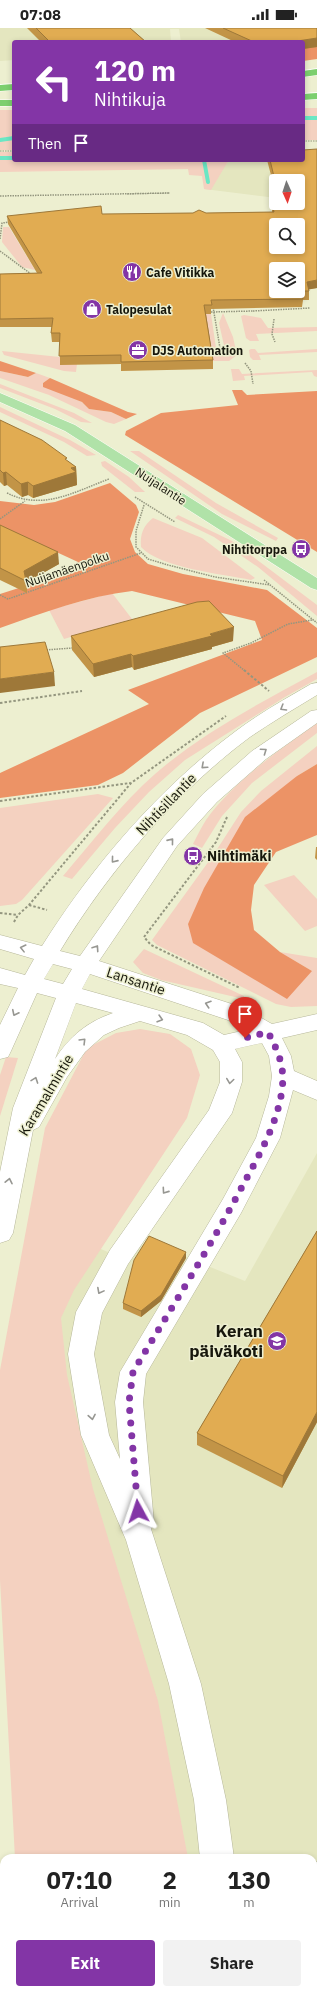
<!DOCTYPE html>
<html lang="en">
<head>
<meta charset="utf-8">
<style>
  :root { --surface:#fff; --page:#f2f2f2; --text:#222; --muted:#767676; --accent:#8335a6 }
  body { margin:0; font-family:"IBM Plex Sans",sans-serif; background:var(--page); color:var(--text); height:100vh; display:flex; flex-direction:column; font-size:15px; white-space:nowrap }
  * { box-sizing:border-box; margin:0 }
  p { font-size:13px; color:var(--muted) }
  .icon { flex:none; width:22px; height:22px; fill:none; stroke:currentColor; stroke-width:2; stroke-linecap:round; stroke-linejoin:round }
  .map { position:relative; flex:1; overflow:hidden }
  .side { position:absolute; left:0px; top:1826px; width:317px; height:140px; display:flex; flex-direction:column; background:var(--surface); border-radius:12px 12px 0 0; box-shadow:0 2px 6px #0003 }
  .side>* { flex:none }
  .hud { position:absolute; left:12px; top:12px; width:293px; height:122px; border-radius:4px; box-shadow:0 2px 6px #0003; background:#8335a6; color:#fff; overflow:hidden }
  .needle { width:26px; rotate:177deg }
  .buttons { position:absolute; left:269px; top:146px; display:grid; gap:8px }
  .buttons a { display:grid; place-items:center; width:36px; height:36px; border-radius:4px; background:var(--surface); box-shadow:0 2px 6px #0003; font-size:20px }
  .pin { position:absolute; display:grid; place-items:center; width:34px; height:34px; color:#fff; margin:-41px -17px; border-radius:50% 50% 50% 0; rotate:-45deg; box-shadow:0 0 4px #0007 }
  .pin .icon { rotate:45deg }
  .me { position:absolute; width:44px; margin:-22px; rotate:355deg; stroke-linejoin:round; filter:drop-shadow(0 0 3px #0008) }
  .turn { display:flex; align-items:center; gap:14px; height:84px; padding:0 16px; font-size:18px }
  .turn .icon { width:52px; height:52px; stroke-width:2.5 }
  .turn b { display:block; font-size:28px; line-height:34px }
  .then { display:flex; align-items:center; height:38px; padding:0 16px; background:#0003; gap:8px; font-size:15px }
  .eta { display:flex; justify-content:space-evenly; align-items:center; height:68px; text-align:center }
  .eta b { font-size:24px; font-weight:700; line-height:28px }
  .button { display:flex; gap:8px; margin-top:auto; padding:8px 16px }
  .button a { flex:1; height:46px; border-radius:4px; background:var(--accent); color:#fff; font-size:16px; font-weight:700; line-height:46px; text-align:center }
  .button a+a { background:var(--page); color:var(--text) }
  .status { display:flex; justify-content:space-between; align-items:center; height:28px; padding:0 20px; background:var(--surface); direction:ltr }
  .status svg { height:11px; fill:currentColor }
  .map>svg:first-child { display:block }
  .built { fill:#e4e6bf }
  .green { fill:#f4d1c0 }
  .forest { fill:#ec9366 }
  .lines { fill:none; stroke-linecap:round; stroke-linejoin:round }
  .stream { stroke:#6ae7c4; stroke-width:4 }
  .minor-casing { stroke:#b6b79a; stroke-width:1 }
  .major-casing { stroke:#fff; stroke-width:1 }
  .highway-casing { stroke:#fff; stroke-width:1 }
  .path-far2 { stroke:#94967f; stroke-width:1; stroke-dasharray:1.5 1; stroke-linecap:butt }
  .path-far1 { stroke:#94967f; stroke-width:1.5; stroke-dasharray:1.5 1; stroke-linecap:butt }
  .path { stroke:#94967f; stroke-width:2; stroke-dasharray:2.5 2; stroke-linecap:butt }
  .minor { fill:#fff; fill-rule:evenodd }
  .major { fill:#b0e2a8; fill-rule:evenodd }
  .highway { fill:#7ccf6e; fill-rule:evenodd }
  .path-bridge { stroke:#94967f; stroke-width:1.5; stroke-dasharray:1.5 1; stroke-linecap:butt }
  .wall { fill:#c29447 }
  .shaded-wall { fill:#9e7839 }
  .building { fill:#e1ac52; stroke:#9e7839; fill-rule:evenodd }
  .oneway { stroke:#979792 }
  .route { stroke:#8335a6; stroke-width:7; stroke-dasharray:0 12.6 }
  .labels { text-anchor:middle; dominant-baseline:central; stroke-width:3; stroke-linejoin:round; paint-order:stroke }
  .far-poi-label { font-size:12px; font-weight:bold; fill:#17170c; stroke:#edefd0; text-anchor:start }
  .far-street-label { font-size:12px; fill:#17170c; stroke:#edefd0 }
  .street-label { font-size:14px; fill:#17170c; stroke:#edefd0 }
  .poi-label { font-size:14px; font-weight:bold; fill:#17170c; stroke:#edefd0; text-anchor:start }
  .near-poi-label { font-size:17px; font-weight:bold; fill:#17170c; stroke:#edefd0; text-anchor:end }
</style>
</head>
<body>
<div class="status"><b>07:08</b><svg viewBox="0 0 49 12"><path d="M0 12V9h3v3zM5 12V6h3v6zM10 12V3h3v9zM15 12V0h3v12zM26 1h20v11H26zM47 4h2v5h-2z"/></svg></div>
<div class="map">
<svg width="317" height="1966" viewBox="0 0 317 1966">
  <rect width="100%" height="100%" fill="#edefd0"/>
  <g class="built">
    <path d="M0 0H317V9L288 14H181L179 1H170L171 14H14V32L0 33Z"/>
    <path d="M317 124 298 153H276V170L204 161 227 135 233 132H303Z"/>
    <path d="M317 1125V1966H129V1962H313V1830H114L43 1224 101 1221 119 1229 148 1214 245 1253Z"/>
  </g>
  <g class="green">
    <rect x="303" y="80" width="14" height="32"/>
    <rect x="0" y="82" width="14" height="40"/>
    <path d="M0 124H14V132H233L227 135 211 162 204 161 202 148 189 147 188 141 0 144Z"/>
    <path d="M3 199H9L35 242 22 239 2 214Z"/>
    <path d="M223 285 233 309 237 327 229 333H211L210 324 225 322 219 295Z"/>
    <path d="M204 286H211L216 320H209Z"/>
    <path d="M244 287 261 290 268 300 317 299V303L256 306 259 313H250L246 310 241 288Z"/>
    <path d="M251 321H255L258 325 317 321V324L259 327 261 332H253L250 329 249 322Z"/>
    <path d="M2 323 60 329 77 336 76 344 64 343 4 327Z"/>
    <path d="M231 341H239L242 346 317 342V349L314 348 312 344 244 348 245 352 233 353Z"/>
    <path d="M0 343 28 349 36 345 50 350 43 355 82 374 89 381 111 384 126 391 114 396 106 394 49 367 0 350Z"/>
    <path d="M0 356 74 385 92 395 81 394 55 381 0 360Z"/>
    <path d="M0 379 70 412 96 427 87 428 64 414 0 384Z"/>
    <path d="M130 423H139L216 475 278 510 276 513 222 486Z"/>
    <path d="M105 433 129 449 145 464H135L102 438 101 434Z"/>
    <path d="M178 487 232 513 317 577V588L258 539 214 509 175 490Z"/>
    <path d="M153 490 202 510 255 550 251 552C223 546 160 540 141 519 140 506 143 498 153 490Z"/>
    <path d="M112 565 132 591 64 611 49 582Z"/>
    <path d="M317 644V651L285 669 185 732 149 764 115 800 72 851 63 848C92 814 121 776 155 746 203 704 262 674 317 644Z"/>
    <path d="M317 695V705L252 755 222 788 202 820 193 816C197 808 201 800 206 792 233 754 279 722 317 695Z"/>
    <path d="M317 718V736L297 748 188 896 312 943 280 924 317 930V978L291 979 276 976 157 917 152 912 214 826 241 784 261 763Z"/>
    <path d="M98 766 113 770 22 872 16 876 0 878V780Z"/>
    <path d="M294 847 317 871V898L305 903 264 857Z"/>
    <path d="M144 921 244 968V971L161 952 143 945 133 934Z"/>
    <path d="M140 1001 170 1006 191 1021 200 1047 187 1090 74 1262 61 1290 67 1347 93 1461 158 1673 188 1830H15L0 1552V1342L45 1100 87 1020 116 1005Z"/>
    <path d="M6 1029 18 1030 0 1088V1047Z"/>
    <rect x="22" y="1962" width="172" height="4"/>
  </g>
  <g class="forest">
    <path d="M317 9V31L303 33V14H288Z"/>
    <path d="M0 333 36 345 28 349 0 343Z"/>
    <path d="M50 350 128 384 137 386 126 391 111 384 89 381 82 374 43 359V355Z"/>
    <path d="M232 362H242L247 367 317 363V524L125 407 126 403 161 385 238 377Z"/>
    <path d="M110 455 136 477 139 484 130 511 135 524 148 536 183 546 267 562 317 600V629L200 685 123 745 98 757 0 770V745L149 676 128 662 262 612 255 593 132 563C87 568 43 585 0 600V566L47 551 78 534 0 498V473L34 477 55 474Z"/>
    <path d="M317 736V807L276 824 254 857 251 882 254 902 280 924 312 943 287 971 193 915 188 896 204 860 245 789 297 748Z"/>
  </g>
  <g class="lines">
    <g class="stream">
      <path d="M303 90H317"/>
      <path d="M0 112 14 110"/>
      <path d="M0 130H14"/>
      <path d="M204 132 208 154"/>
    </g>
    <g class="minor-casing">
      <g id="minor">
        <path d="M317 655V667C294 681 272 694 250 709 176 764 108 844 60 923L80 928 163 810 203 766 252 723 311 683 317 682V695L266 731 217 774 177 818 99 933 244 980 272 996 317 986V1002L282 1010 291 1028 294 1043 317 1053V1072L293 1062 280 1110 241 1185 146 1346 143 1374 154 1495 151 1501 201 1656 226 1772 234 1830H200L194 1772 169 1656 126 1512 81 1407 68 1326 76 1284 110 1222 209 1082 220 1054V1034L213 1022 187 1007 140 993 119 1000 104 1007 85 1024 67 1049 39 1099 33 1102 13 1205 9 1212 0 1215V1144L13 1080 56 970 37 965 11 1023 8 1029 0 1031V997L18 960 0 956V940L25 947 34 931 0 921V907L42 918C93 837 159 760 236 703 260 685 285 671 311 656ZM53 936 72 941 63 956 44 951ZM90 946 228 992 246 1002 224 1007 203 995 82 961ZM76 975 113 985C87 994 70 1008 55 1031ZM262 1015 269 1028 272 1048 269 1068 256 1110 223 1171 120 1344 115 1374 120 1431 109 1407 94 1326 102 1285 128 1236 232 1085 242 1054V1034L235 1021Z"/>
        <rect x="313" y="1834" width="4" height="34"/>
        <rect x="201" y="1962" width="36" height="4"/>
      </g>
    </g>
    <g class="major-casing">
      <path id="major" d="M0 365 75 397 317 550V562L311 560 65 403 0 374Z"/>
    </g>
    <g class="highway-casing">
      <g id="highway">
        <path d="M317 41V47L303 49V43Z"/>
        <path d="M14 56V62L0 63V57Z"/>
        <path d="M317 65V71L303 72V66Z"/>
        <rect x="0" y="72" width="14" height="6"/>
      </g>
    </g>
    <g class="path-far2">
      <path d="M303 113H317"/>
      <path d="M0 123H14"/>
      <path d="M127 166 170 165"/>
    </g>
    <g class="path-far1">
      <path d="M0 168 170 165"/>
      <path d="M0 211 2 195 10 194"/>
      <path d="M0 223 31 246"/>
      <path d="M253 283 310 280"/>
      <path d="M274 291 272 306 275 314"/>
      <path d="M210 321 220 320 213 279 215 278"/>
      <path d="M245 335 251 343 253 356"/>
      <path d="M7 465C43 483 74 464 109 451"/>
      <path d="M135 469 175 494"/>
      <path d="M144 477 136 503V519L148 531 168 537 215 549 270 557"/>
      <path d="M0 491 25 473"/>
      <path d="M264 552 317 595"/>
      <path d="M0 567 8 571 141 525"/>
      <path d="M44 622 73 620"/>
      <path d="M245 643 223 625 251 615 288 596 312 592"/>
    </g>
    <g class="path">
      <path d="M244 642 269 663"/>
      <path d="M0 675 82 663"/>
      <path d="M0 773 130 755"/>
      <path d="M227 789 216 814 144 909 151 917 240 960"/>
      <path d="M29 877 47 882"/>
      <path d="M0 885 18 887"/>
      <path d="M14 894 18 887 29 877 131 755 226 688"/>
    </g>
    <use href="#minor" class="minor"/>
    <use href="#major" class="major"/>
    <use href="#highway" class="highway"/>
    <path class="path-bridge" d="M211 284 253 283"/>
  </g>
  <g class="wall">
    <path d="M27 0H130L146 14H41Z"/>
    <path d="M205 0H317V19L303 21V14H235Z"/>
    <path d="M267 132H303L317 260 309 261V272H303L302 279 211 281V286H206L213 332V341L121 343V336L60 337V314H52L51 305 52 299H0V246L37 245 8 196 7 188 272 184V175H298L276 153V166Z"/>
    <path d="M0 392 67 433 76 439 77 457 33 470 28 467 22 469 7 457 4 458 0 454Z"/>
    <path d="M0 497 59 536 27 554V565L0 552Z"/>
    <path d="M71 608 233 613 212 619V621L134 642 132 639 94 649 72 622Z"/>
    <path d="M316 819H317V832L315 830Z"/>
    <path d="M317 1203V1394L282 1460 197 1417V1405Z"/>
    <path d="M186 1230 161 1273 141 1289 123 1281V1275Z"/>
  </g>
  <g class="shaded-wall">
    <path d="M317 10V19L303 21V14H291Z"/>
    <path d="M317 252V260L306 262 307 254Z"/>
    <path d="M76 439 77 457 33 470V458Z"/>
    <path d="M6 444 7 457 4 458 3 445Z"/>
    <path d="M28 454V467L22 469 21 456Z"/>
    <path d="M58 524 59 536 27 554 24 543Z"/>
    <path d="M234 599 233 613 212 619V621L134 642 133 628 210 606Z"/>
    <path d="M131 626 132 639 94 649 93 636Z"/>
    <path d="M54 644 55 658 0 665V651Z"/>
    <path d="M186 1224V1230L161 1273 141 1289V1283Z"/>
    <path d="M317 1384V1394L282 1460 283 1448Z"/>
  </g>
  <g class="building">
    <path d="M36 0H130L146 14H50Z"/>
    <path d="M223 0H317V10L291 14H254Z"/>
    <path d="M317 121V252L307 254 309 263H301L303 271 211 272 212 277H204L213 332 121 334V327L59 328 60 305H51L53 290 0 291V246L42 245 7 188 101 178 102 186 193 185 199 182 206 185 274 184 272 175H298V153H276V157L270 132H303V122ZM276 197H298V219H276ZM276 241H298V263H276Z"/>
    <path d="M0 392 42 412 67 430 65 431 76 439 71 440 76 444 33 458 28 454 21 456 6 444 3 445 0 442Z"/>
    <path d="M0 497 15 504 58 524 24 543 26 553 0 540Z"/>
    <path d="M209 573 234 599 210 606 212 608 133 628 131 626 93 636 71 608 197 574Z"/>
    <path d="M45 614 54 644 0 651V619Z"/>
    <path d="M317 1203V1384L283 1448 197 1405Z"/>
    <path d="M149 1208 186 1224 161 1267 141 1283 123 1275 134 1232Z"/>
  </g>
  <defs><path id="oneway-chevron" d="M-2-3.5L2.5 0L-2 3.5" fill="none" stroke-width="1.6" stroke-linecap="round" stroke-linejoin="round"/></defs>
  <g class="oneway">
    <use href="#oneway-chevron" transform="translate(283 680) rotate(149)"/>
    <use href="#oneway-chevron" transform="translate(264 723) rotate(-35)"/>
    <use href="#oneway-chevron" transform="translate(204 738) rotate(138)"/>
    <use href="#oneway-chevron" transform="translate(171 813) rotate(-51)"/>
    <use href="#oneway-chevron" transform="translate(114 832) rotate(129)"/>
    <use href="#oneway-chevron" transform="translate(23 920) rotate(-166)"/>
    <use href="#oneway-chevron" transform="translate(96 920) rotate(-56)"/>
    <use href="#oneway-chevron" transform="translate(208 976) rotate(-162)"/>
    <use href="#oneway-chevron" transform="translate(15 985) rotate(116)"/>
    <use href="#oneway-chevron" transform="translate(160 991) rotate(16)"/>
    <use href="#oneway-chevron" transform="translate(83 1013) rotate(-45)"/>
    <use href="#oneway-chevron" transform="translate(35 1052) rotate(-70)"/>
    <use href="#oneway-chevron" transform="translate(230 1053) rotate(98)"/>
    <use href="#oneway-chevron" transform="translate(9 1153) rotate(-78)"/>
    <use href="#oneway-chevron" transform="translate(165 1163) rotate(125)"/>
    <use href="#oneway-chevron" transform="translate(100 1263) rotate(118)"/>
    <use href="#oneway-chevron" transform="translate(92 1389) rotate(80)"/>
  </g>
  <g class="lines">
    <path class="route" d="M138 1483 129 1374 133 1344C170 1282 209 1221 243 1157 258 1129 275 1100 281 1068 286 1042 280 1027 268 1004L245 1010"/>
  </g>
  <defs>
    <g id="restaurant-disc" transform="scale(1)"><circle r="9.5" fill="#8335a6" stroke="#edefd0"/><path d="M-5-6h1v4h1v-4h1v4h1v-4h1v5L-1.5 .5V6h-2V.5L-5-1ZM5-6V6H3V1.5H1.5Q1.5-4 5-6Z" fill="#fff"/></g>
    <g id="shop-disc" transform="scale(1)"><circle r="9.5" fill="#8335a6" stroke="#edefd0"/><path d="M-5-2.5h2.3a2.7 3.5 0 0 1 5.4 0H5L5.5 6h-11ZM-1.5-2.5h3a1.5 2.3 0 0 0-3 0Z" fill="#fff"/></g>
    <g id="office-disc" transform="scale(1)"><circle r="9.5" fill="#8335a6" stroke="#edefd0"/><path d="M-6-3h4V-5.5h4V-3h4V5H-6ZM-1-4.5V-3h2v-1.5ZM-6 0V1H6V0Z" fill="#fff"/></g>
    <g id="bus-disc" transform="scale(1)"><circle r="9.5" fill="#8335a6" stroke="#edefd0"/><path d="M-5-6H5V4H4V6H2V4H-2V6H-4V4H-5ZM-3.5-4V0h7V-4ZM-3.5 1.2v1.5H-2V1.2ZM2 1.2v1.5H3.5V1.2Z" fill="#fff"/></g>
    <g id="school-disc" transform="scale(1)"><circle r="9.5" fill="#8335a6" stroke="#edefd0"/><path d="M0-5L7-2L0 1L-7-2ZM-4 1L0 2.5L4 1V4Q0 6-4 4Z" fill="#fff"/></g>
  </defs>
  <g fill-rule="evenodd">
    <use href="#restaurant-disc" x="132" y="244"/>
    <use href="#shop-disc" x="92" y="281"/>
    <use href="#office-disc" x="138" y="322"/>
    <use href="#bus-disc" x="301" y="521"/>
    <use href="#bus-disc" x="193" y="828"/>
    <use href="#school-disc" x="277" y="1313"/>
  </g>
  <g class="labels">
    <g class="far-poi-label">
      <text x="146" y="244">Cafe Vitikka</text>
      <text x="106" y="281">Talopesulat</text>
      <text x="152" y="322">DJS Automation</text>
      <text x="287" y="521" text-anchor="end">Nihtitorppa</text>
    </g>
    <g class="far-street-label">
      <text transform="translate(161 458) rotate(33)">Nuijalantie</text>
      <text transform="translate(67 541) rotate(-19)">Nuijamäenpolku</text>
    </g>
    <g class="street-label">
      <text transform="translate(166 776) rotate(-46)">Nihtisillantie</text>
      <text transform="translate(136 953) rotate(18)">Lansantie</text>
      <text transform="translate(46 1067) rotate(-59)">Karamalmintie</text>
    </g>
    <g class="poi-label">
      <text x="207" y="828">Nihtimäki</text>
    </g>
    <g class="near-poi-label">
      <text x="263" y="1303">Keran<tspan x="263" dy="20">päiväkoti</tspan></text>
    </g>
  </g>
</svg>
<div class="buttons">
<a><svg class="needle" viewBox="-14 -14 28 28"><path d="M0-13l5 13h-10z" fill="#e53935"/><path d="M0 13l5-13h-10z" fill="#767676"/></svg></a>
<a><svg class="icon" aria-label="search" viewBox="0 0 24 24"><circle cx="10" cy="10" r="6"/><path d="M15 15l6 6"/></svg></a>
<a><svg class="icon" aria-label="layers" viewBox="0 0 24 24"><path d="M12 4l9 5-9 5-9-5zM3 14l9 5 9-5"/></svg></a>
</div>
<div class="pin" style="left:245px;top:1010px;background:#d93025"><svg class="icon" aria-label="arrive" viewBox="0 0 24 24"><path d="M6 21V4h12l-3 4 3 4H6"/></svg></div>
<svg class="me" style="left:138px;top:1483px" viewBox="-20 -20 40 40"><path d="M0-17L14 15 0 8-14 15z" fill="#8335a6" stroke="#fff" stroke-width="4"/></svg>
<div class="hud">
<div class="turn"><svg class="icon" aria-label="left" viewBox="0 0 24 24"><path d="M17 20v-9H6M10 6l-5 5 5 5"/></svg><div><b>120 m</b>Nihtikuja</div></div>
<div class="then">Then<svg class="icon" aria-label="arrive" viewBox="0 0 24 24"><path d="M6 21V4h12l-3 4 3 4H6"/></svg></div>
</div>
<section class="side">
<div class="eta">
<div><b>07:10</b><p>Arrival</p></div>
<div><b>2</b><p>min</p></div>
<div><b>130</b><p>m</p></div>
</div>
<div class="button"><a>Exit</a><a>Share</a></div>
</section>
</div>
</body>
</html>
